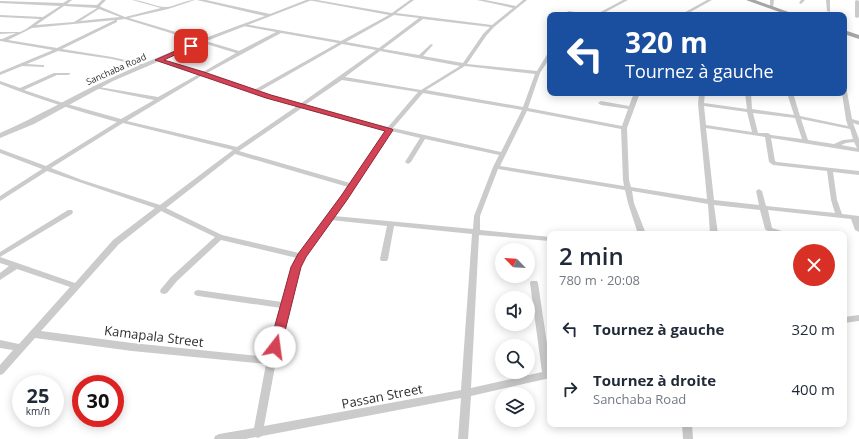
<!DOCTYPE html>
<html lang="fr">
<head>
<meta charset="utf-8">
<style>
  :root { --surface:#fff; --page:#f6f6f7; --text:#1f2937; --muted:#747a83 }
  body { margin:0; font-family:"Open Sans",sans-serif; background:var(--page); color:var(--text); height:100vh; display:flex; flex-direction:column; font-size:15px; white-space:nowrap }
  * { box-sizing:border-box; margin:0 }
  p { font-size:13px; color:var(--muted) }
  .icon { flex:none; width:22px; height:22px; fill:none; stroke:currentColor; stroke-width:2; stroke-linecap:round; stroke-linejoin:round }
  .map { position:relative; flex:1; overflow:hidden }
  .details { position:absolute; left:547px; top:231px; width:300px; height:196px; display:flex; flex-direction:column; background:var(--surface); border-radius:8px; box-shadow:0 2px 10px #0003 }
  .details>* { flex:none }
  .banner { position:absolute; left:547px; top:12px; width:300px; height:84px; border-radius:8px; box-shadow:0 2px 10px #0003; background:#1a4fa0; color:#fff; overflow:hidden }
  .needle { width:26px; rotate:295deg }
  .buttons { position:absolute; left:495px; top:243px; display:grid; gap:8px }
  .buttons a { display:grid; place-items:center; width:40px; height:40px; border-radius:50%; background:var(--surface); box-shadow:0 2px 10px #0003; font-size:20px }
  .speed { position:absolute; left:12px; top:375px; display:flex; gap:8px; font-size:20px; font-weight:700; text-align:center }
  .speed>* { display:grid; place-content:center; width:52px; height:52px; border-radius:50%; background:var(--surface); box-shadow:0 2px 10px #0003; line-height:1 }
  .speed small { font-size:10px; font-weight:400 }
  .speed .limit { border:6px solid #d22; background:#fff; color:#111 }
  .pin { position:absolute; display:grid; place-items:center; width:34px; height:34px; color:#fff; margin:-17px; border-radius:8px; box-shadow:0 2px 6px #0006 }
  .me { position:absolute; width:44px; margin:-22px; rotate:15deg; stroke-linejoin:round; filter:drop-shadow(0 0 3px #0008) }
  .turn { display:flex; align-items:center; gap:14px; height:84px; padding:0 12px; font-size:18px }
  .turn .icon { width:52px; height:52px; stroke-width:2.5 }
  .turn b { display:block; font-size:28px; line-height:34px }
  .round { display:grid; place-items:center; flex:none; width:42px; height:42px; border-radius:21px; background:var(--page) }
  .summary { display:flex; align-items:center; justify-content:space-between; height:68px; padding:0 12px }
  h1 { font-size:24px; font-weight:600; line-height:30px }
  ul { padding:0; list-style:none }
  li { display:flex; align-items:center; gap:12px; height:60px; padding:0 12px }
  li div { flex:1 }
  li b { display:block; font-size:15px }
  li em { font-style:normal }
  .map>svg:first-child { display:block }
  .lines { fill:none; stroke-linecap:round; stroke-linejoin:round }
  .minor { fill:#cbcbcb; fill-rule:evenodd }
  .tertiary { fill:#cbcbcb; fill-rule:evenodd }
  .primary { fill:#a6a6a6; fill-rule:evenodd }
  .route { fill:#d44255; stroke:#8a2b37 }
  .labels { text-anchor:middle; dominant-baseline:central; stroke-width:4; stroke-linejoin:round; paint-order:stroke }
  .far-street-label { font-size:9px; fill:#2e2e2e; stroke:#fff }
  .near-street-label { font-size:13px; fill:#2e2e2e; stroke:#fff }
</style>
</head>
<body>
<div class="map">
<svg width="859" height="439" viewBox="0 0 859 439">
  <rect width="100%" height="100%" fill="#fff"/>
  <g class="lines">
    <g class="minor">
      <path d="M68 0H72L67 4 97 5 102 0H106L100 6 101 7 125 17 161 8 132 0C143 0 158 8 167 7 176 6 185 0 195 0L168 9 129 18 239 51 276 32 243 26 242 25 244 24 341 41 389 15 308 0H317L392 13 410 0H414L396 13 492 25 513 8 477 0H485L516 6 523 0H527L494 27 486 36 467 64 537 71 548 53H550V58L540 73 528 108 622 126 628 109 601 105 598 103 601 101 629 106 634 93H640L627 128 629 180 631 187 707 199 698 104 699 93H705L704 103 747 109 745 93H751L752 109 794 115 787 93H793L800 116 848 126 846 120 842 93H844V86H846L852 119 859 121V125L853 123 859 139V152L771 138 775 161 777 162 859 171V175L833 172 837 200 842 214 859 216V232L855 230 851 219 768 210 772 228 785 232 786 234C778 234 771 234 765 229L760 210 714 205 718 234H710L708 204 632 191 634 203 646 234H638L628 203 625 190 498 169 480 216V230L550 237V241L479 235 471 388 542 372 530 283 531 281H537L538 283 550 364V378L471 396 468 439H458L461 398 262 436 258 438 256 437 245 439H214L215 436 219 434 254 428 266 364 132 351 35 338 3 374 0 375V365L13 350 0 348V340L19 344 70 287 17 269 0 280V273L9 266 0 263V252L68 210H72L73 212 72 214 0 257 75 283 113 240 155 208 47 171 0 201V196L42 169 0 153V149L46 166 117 122C77 111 38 99 0 84V81L20 88 54 73H70V74L68 75H57L24 90 60 102 121 119 154 100 95 88 93 87V86L158 97 199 74 156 61V59L203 72 236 53 125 19 117 20V22L62 49 112 57 147 65V67L112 59 58 51 27 64 42 65H44V67L22 66 0 75V72L53 50 0 41V39H2L16 33 0 34V32H20L26 29 40 19 0 17V15L43 17 60 6 0 3V1L63 3ZM64 6 97 8 74 22 36 25ZM99 9 120 17 80 21ZM394 15 419 18 379 48 346 42ZM423 19 490 27 483 34 463 63 423 56 433 45 431 44 419 55 383 49ZM115 20 57 48 8 40 32 28ZM281 33 338 43 254 90 207 73ZM342 44 376 50 300 104 258 92ZM380 51 460 66 421 90 345 77ZM465 66 535 74 523 107 426 90ZM203 75 252 93 297 106 237 147 127 121ZM342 80 418 92 388 127 357 121 305 105ZM423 93 522 110 501 152 393 128ZM704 106 747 112 752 132 706 125ZM302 108 354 123 386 130 350 183 239 151ZM527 111 621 129 623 180 624 186 500 166ZM753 113 795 118 802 139 771 135 768 133H758ZM801 119 850 129 853 139 843 140 834 144 808 140ZM123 123 233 150 160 205 82 180 51 168ZM706 128 765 137 769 162 773 165 827 171 831 200 835 213 766 206 762 191 759 189 756 191 759 205 714 200ZM391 131 420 138 405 162 408 164 411 162 425 139 499 155 493 167 474 216 473 229 334 216ZM854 142 857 148 841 145 846 143ZM235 154 348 187 299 253 222 235 166 208ZM161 211 215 237 171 277 161 289 160 291 161 293 164 294 167 293 177 281 221 240 297 258 292 267 282 302 198 290 195 291 194 293 195 295 198 296 281 308 268 357 132 343 41 331 119 244ZM331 220 387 226 380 259 381 261H387L388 259 394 226 472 234 461 390 264 426 276 361 300 267 304 257Z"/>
      <path d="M623 0H628L600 15H595Z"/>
      <path d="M707 0H712L685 15H680Z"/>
      <path d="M770 0H774L773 9 770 8Z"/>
      <path d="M801 0H805L801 4 799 3Z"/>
      <path d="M826 0H830V12L827 11Z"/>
      <path d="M857 0 859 1V17L857 18 855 17V1Z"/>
      <path d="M569 11 586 14 588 15H579L568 13 567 12Z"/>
      <path d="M859 315V321L844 323V317Z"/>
      <path d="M682 424H692L693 439H683Z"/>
    </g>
    <path class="tertiary" d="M197 0H206L270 14 306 0H312L204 42 113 81 34 124 0 138V133C37 117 72 96 109 79 160 55 212 35 265 16Z"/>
    <g class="primary">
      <path d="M746 0H755L797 15H788Z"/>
      <path d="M844 30 859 35V39L844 34Z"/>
    </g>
  </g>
  <path class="route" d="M189 45 194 46 164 60 204 72 271 95 392 129 393 130 347 200 306 257 301 267 281 347 279 351 275 352 271 351 269 347 291 267 298 254 341 196 385 131 266 98 155 60Z"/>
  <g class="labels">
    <g class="far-street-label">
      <text transform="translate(116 69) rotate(-24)">Sanchaba Road</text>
    </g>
    <g class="near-street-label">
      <text transform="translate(154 336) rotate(7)">Kamapala Street</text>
      <text transform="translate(382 396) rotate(-11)">Passan Street</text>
    </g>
  </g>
</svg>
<div class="buttons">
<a><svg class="needle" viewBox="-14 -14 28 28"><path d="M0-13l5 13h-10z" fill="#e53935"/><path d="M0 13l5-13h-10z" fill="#747a83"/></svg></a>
<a><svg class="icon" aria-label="sound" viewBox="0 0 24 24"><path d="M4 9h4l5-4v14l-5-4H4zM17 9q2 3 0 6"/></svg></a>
<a><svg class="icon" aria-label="search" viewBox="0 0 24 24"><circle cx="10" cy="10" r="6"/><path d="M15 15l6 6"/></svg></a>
<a><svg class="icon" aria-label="layers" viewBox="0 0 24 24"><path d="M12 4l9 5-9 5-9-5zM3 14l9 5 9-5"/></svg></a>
</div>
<div class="speed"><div>25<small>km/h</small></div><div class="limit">30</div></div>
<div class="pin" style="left:191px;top:46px;background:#d93025"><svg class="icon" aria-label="arrive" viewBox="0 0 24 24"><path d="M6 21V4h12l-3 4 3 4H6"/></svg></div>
<svg class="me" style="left:275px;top:347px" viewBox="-20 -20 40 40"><circle r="19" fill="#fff"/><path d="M0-13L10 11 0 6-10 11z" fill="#d44255"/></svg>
<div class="banner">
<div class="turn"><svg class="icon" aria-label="left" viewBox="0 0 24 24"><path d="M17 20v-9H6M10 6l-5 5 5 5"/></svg><div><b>320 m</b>Tournez à gauche</div></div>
</div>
<section class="details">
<div class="summary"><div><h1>2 min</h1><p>780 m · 20:08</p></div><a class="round" style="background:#d93025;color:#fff"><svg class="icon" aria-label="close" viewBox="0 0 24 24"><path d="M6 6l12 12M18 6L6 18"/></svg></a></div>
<ul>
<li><svg class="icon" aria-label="left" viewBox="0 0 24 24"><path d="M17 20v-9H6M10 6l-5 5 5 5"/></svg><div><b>Tournez à gauche</b></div><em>320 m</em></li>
<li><svg class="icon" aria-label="right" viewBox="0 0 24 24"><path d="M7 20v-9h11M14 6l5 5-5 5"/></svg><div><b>Tournez à droite</b><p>Sanchaba Road</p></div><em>400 m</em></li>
</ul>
</section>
</div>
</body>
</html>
